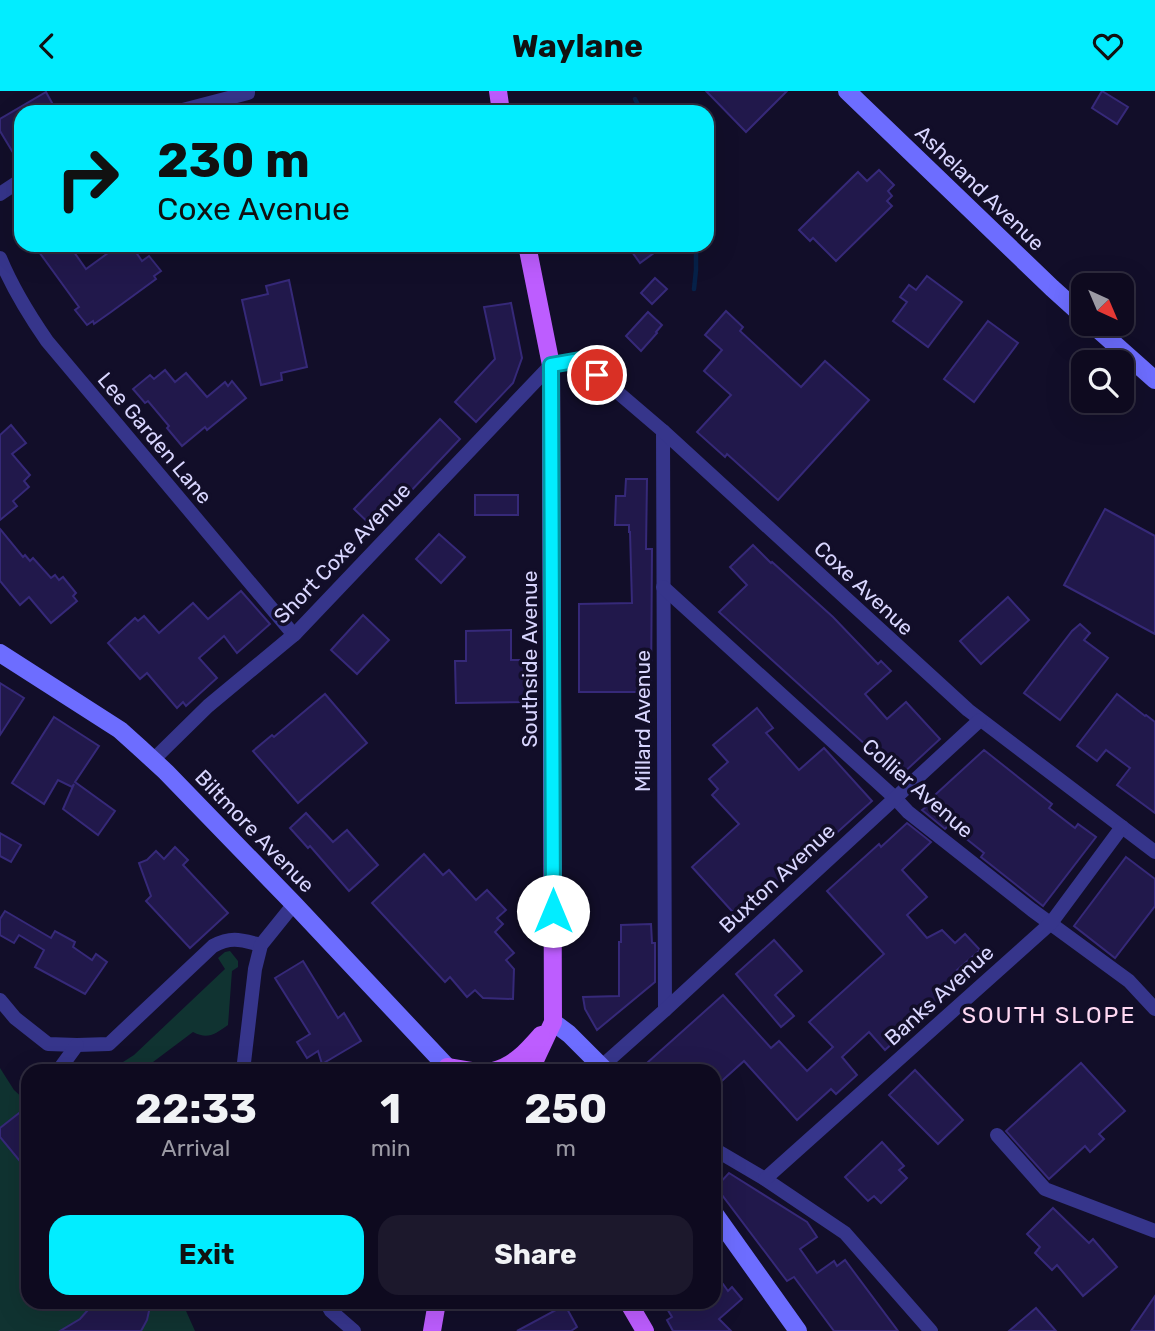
<!DOCTYPE html>
<html lang="en">
<head>
<meta charset="utf-8">
<style>
  :root { --surface:#0e0a1f; --page:#1c182c; --text:#f1f3f6; --muted:#9b9aa4; --line:#2e2b3d; --accent:#02edff }
  body { margin:0; font-family:Rubik,sans-serif; background:var(--page); color:var(--text); height:100vh; display:flex; flex-direction:column; font-size:26px; white-space:nowrap }
  * { box-sizing:border-box; margin:0 }
  p { font-size:23px; color:var(--muted) }
  .icon { flex:none; width:38px; height:38px; fill:none; stroke:currentColor; stroke-width:2; stroke-linecap:round; stroke-linejoin:round }
  .map { position:relative; flex:1; overflow:hidden }
  .sheet { position:absolute; left:21px; top:973px; width:700px; height:245px; display:flex; flex-direction:column; background:var(--surface); border-radius:21px; box-shadow:0 7px 28px #0002,0 0 0 2px var(--line) }
  .sheet>* { flex:none }
  .guide { position:absolute; left:14px; top:14px; width:700px; height:147px; border-radius:21px; box-shadow:0 7px 28px #0002,0 0 0 2px var(--line); background:#02edff; color:#111; overflow:hidden }
  .needle { width:46px; rotate:136deg }
  .buttons { position:absolute; left:1071px; top:182px; display:grid; gap:14px }
  .buttons a { display:grid; place-items:center; width:63px; height:63px; border-radius:14px; background:var(--surface); box-shadow:0 7px 28px #0002,0 0 0 2px var(--line); font-size:35px }
  .pin { position:absolute; display:grid; place-items:center; width:60px; height:60px; color:#fff; margin:-30px; border:4px solid #fff; border-radius:50%; box-shadow:0 2px 7px #0007 }
  .me { position:absolute; width:77px; margin:-38px; rotate:0deg; stroke-linejoin:round; filter:drop-shadow(0 0 5px #0008) }
  .turn { display:flex; align-items:center; gap:24px; height:147px; padding:0 28px; font-size:32px }
  .turn .icon { width:91px; height:91px; stroke-width:2.5 }
  .turn b { display:block; font-size:49px; line-height:60px }
  .eta { display:flex; justify-content:space-evenly; align-items:center; height:119px; text-align:center }
  .eta b { font-size:42px; font-weight:700; line-height:49px }
  .primary-button { display:flex; gap:14px; margin-top:auto; padding:14px 28px }
  .primary-button a { flex:1; height:80px; border-radius:21px; background:var(--accent); color:#111; font-size:28px; font-weight:700; line-height:80px; text-align:center }
  .primary-button a+a { background:var(--page); color:var(--text) }
  header { display:flex; justify-content:space-between; align-items:center; height:91px; padding:0 28px; background:var(--accent); color:#111; font-size:32px; font-weight:700 }
  .map>svg:first-child { display:block }
  .green { fill:#103331 }
  .lines { fill:none; stroke-linecap:round; stroke-linejoin:round }
  .stream { stroke:#062149; stroke-width:4.5 }
  .building { fill:#21184b; stroke:#362979; stroke-width:2 }
  .minor { stroke:#36358b; stroke-width:14 }
  .secondary { stroke:#6d6dff; stroke-width:18 }
  .primary { stroke:#bd5dff; stroke-width:18 }
  .route-casing { stroke:#019aa6; stroke-width:18 }
  .route { stroke:#02edff; stroke-width:12 }
  .labels { text-anchor:middle; dominant-baseline:central; stroke-width:7; stroke-linejoin:round; paint-order:stroke }
  .street-label { font-size:21px; fill:#d9d6ff; stroke:#120e29 }
  .neighbourhood-label { font-size:23px; letter-spacing:2px; fill:#ffd8f2; stroke:#120e29 }
</style>
</head>
<body>
<header><svg class="icon" aria-label="back" viewBox="0 0 24 24"><path d="M15 5l-7 7 7 7"/></svg>Waylane<svg class="icon" aria-label="heart" viewBox="0 0 24 24"><path d="M12 20l-8-8c-3-5 5-10 8-4 3-6 11-1 8 4z"/></svg></header>
<div class="map">
<svg width="1155" height="1240" viewBox="0 0 1155 1240">
  <rect width="100%" height="100%" fill="#120e29"/>
  <g class="green">
    <path d="M230 860 238 870V876L232 880 228 934C215 943 208 949 193 941L141 980H109L134 964 225 878 218 867 225 861Z"/>
    <path d="M0 977 14 999 28 1012V1211H182L195 1240H0Z"/>
  </g>
  <g class="lines">
    <g class="stream">
      <path d="M635 8 642 21"/>
      <path d="M694 198 696 179V154"/>
    </g>
  </g>
  <g class="building">
    <path d="M706 0H787L746 41Z"/>
    <path d="M1102 0 1128 16 1117 33 1092 17Z"/>
    <path d="M46 1 57 21H21V75L0 40V28Z"/>
    <path d="M879 79 894 94 888 100 892 105 887 110 892 115 836 170 813 147 810 150 799 139 858 81 867 90Z"/>
    <path d="M34 154H69L86 178 119 154H131L142 170 149 165 161 180 154 185 156 188 111 221 94 233 93 230 87 234 75 219 79 216Z"/>
    <path d="M627 154H665L640 172Z"/>
    <path d="M927 185 962 211 928 256 893 230 907 211 900 206 909 194 916 199Z"/>
    <path d="M655 187 667 198 652 213 641 202Z"/>
    <path d="M289 189 307 276 281 282 282 289 261 294 242 209 268 203 266 195Z"/>
    <path d="M511 212 522 267 513 292 476 331 455 311 495 268 484 216Z"/>
    <path d="M726 220 743 236 740 240 801 296 825 270 869 309 778 409 727 363 725 366 697 341 731 304 704 280 722 259 705 244Z"/>
    <path d="M648 221 662 234 656 241 657 242 641 260 626 245Z"/>
    <path d="M988 230 1018 252 974 311 944 288Z"/>
    <path d="M165 279 175 291 186 282 207 306 225 291 228 295 232 290 246 307 207 339 205 336 182 355 167 337 169 335 148 310 145 312 133 298 150 284 154 288Z"/>
    <path d="M440 328 460 348 375 438 354 418Z"/>
    <path d="M11 334 26 352 12 363 30 384 24 390 29 396 13 410 17 415 0 429V344Z"/>
    <path d="M626 388H647L646 458H652L651 601H579V513L632 512 630 441H629V434H615L616 405H625Z"/>
    <rect x="475" y="404" width="43" height="20"/>
    <path d="M1105 418 1155 445V543L1064 494Z"/>
    <path d="M0 438 23 466 25 464 30 470 33 467 51 487 55 484 59 489 63 486 76 502 73 505 77 510 51 532 29 506 20 514 0 490Z"/>
    <path d="M439 443 465 466 441 492 416 468Z"/>
    <path d="M753 454 771 472 772 471 833 526 878 573 881 570 891 580 865 603 887 628 906 611 940 648 900 685 719 521 747 494 730 476Z"/>
    <path d="M241 500 270 533 237 562 224 545 199 567 217 587 186 615 183 611 177 617 147 582 140 588 108 552 135 527 138 530 144 525 159 542 193 512 208 528Z"/>
    <path d="M1008 506 1029 529 981 573 960 550Z"/>
    <path d="M363 524 389 549 357 583 331 559Z"/>
    <path d="M1080 533 1090 542 1084 549 1108 567 1060 629 1024 602 1072 540Z"/>
    <path d="M511 539V569H526V611L456 612 455 570H466V540Z"/>
    <path d="M0 592 24 607 0 644Z"/>
    <path d="M325 603 367 652 298 712 253 660 272 644 274 646Z"/>
    <path d="M1117 603 1145 625 1146 624 1155 631V722L1117 694 1130 677 1106 659 1097 670 1077 655Z"/>
    <path d="M757 617 773 637 766 642 799 679 824 657 872 710 740 829 692 776 739 733 712 704 718 698 709 688 728 671 713 654Z"/>
    <path d="M54 626 99 655 75 691 115 720 98 744 63 718 74 693 72 696 58 689 44 713 12 692Z"/>
    <path d="M984 659 1052 713 1049 717 1075 737 1078 733 1096 746 1043 815 981 766 984 762 949 734 945 738 922 719 926 716 924 714Z"/>
    <path d="M306 722 333 751 347 739 378 774 349 800 310 755 308 757 290 737Z"/>
    <path d="M907 732 931 751 902 779 927 806 907 824 927 847 942 839 955 852 965 843 980 859 957 879 964 887 885 959 869 941 842 966 857 984 836 1003 831 998 797 1029 744 970 714 997V980H638L723 904 771 957 779 950 807 980 833 956 809 931 884 863 827 800 879 753 881 756Z"/>
    <path d="M0 742 21 754 11 771 0 765Z"/>
    <path d="M175 756 188 769 183 774 228 822 190 857 146 810 151 805 139 772 147 769 156 760 164 768Z"/>
    <path d="M424 763 443 784 449 779 476 809 487 799 506 819 497 827 503 833 495 841 514 862 506 869 514 878 513 908 483 907 475 899 467 906 450 886 445 891 372 812Z"/>
    <path d="M1126 766 1155 788V815L1115 867 1074 835Z"/>
    <path d="M5 820 51 847 55 840 75 851 73 856 92 869 96 863 107 871 85 903 35 876 44 859 19 844 14 852 0 844V828Z"/>
    <path d="M651 833 652 852H655V891L597 939 585 918 583 906 619 905V851H621V834Z"/>
    <path d="M774 849 802 880 775 904 794 925 781 936 736 883Z"/>
    <path d="M303 870 338 927 344 922 361 950 322 973 318 960 307 967 297 951 310 943 275 887Z"/>
    <path d="M1081 972 1125 1020 1099 1043 1104 1048 1090 1061 1085 1055 1049 1088 1006 1040Z"/>
    <path d="M915 979 963 1029 938 1053 889 1004Z"/>
    <path d="M28 1015V1080L0 1046V1037Z"/>
    <path d="M882 1051 904 1075 899 1079 907 1087 881 1112 874 1105 868 1110 845 1086Z"/>
    <path d="M729 1082 807 1131 817 1146 800 1158 817 1182 834 1170 837 1175 845 1169 898 1240H834L794 1186 787 1190 716 1096Z"/>
    <path d="M1053 1117 1089 1152 1093 1148 1117 1176 1083 1205 1057 1174 1052 1179 1035 1162 1040 1156 1027 1143Z"/>
    <path d="M723 1193 728 1200 732 1196 742 1208 719 1228 731 1240H673L667 1229 672 1226 663 1211H714V1199Z"/>
    <path d="M1155 1205V1240H1131Z"/>
    <path d="M91 1211H151L147 1229 141 1240H60L80 1228 88 1219Z"/>
    <path d="M565 1214 577 1236 571 1240H517Z"/>
    <path d="M1036 1217 1056 1240H1009Z"/>
  </g>
  <g class="lines">
    <g class="minor">
      <path d="M175 21 248 2V0"/>
      <path d="M0 103 21 89"/>
      <path d="M0 167C12 196 29 224 47 250L294 544"/>
      <path d="M663 340 665 919"/>
      <path d="M663 496 895 707 908 721 1032 819 1129 890 1155 918"/>
      <path d="M153 669 208 615 296 542 551 274 580 269 663 340 968 619 1155 761"/>
      <path d="M0 909 15 927 48 953 77 954 109 953 213 855C232 845 241 849 261 854"/>
      <path d="M602 975 665 919 980 629"/>
      <path d="M58 980 77 954"/>
      <path d="M243 980 255 878 261 854 294 813"/>
      <path d="M997 1044 1045 1098 1155 1140"/>
      <path d="M714 1058 765 1088 845 1142 931 1240"/>
      <path d="M765 1088 1051 832 1122 736"/>
      <path d="M326 1211 331 1220 354 1240"/>
    </g>
    <g class="secondary">
      <path d="M847 0 1052 197 1083 225"/>
      <path d="M1092 233 1155 289"/>
      <path d="M0 562 120 639 140 657 166 681 294 813 451 980"/>
      <path d="M553 931 569 943 606 980"/>
      <path d="M714 1122 798 1240"/>
    </g>
    <g class="primary">
      <path d="M498 0 501 21"/>
      <path d="M527 154 551 274 553 931 530 980"/>
      <path d="M447 976 471 980"/>
      <path d="M493 980C514 975 527 960 541 944"/>
      <path d="M628 1211 645 1240"/>
      <path d="M432 1240 437 1211"/>
    </g>
  </g>
  <g class="lines">
    <g class="route-casing">
      <path id="route" d="M553 820 551 274 580 269 597 284"/>
    </g>
    <use href="#route" class="route"/>
  </g>
  <g class="labels">
    <g class="street-label">
      <text transform="translate(980 97) rotate(44)">Asheland Avenue</text>
      <text transform="translate(155 347) rotate(50)">Lee Garden Lane</text>
      <text transform="translate(342 462) rotate(-46)">Short Coxe Avenue</text>
      <text transform="translate(864 497) rotate(43)">Coxe Avenue</text>
      <text transform="translate(529 568) rotate(-90)">Southside Avenue</text>
      <text transform="translate(642 630) rotate(-90)">Millard Avenue</text>
      <text transform="translate(918 697) rotate(41)">Collier Avenue</text>
      <text transform="translate(255 740) rotate(46)">Biltmore Avenue</text>
      <text transform="translate(777 787) rotate(-43)">Buxton Avenue</text>
      <text transform="translate(939 904) rotate(-42)">Banks Avenue</text>
    </g>
    <g class="neighbourhood-label">
      <text x="1049" y="924">SOUTH SLOPE</text>
    </g>
  </g>
</svg>
<div class="buttons">
<a><svg class="needle" viewBox="-14 -14 28 28"><path d="M0-13l5 13h-10z" fill="#e53935"/><path d="M0 13l5-13h-10z" fill="#9b9aa4"/></svg></a>
<a><svg class="icon" aria-label="search" viewBox="0 0 24 24"><circle cx="10" cy="10" r="6"/><path d="M15 15l6 6"/></svg></a>
</div>
<div class="pin" style="left:597px;top:284px;background:#d93025"><svg class="icon" aria-label="arrive" viewBox="0 0 24 24"><path d="M6 21V4h12l-3 4 3 4H6"/></svg></div>
<svg class="me" style="left:553px;top:820px" viewBox="-20 -20 40 40"><circle r="19" fill="#fff"/><path d="M0-13L10 11 0 6-10 11z" fill="#02edff"/></svg>
<div class="guide">
<div class="turn"><svg class="icon" aria-label="right" viewBox="0 0 24 24"><path d="M7 20v-9h11M14 6l5 5-5 5"/></svg><div><b>230 m</b>Coxe Avenue</div></div>
</div>
<section class="sheet">
<div class="eta">
<div><b>22:33</b><p>Arrival</p></div>
<div><b>1</b><p>min</p></div>
<div><b>250</b><p>m</p></div>
</div>
<div class="primary-button"><a>Exit</a><a>Share</a></div>
</section>
</div>
</body>
</html>
